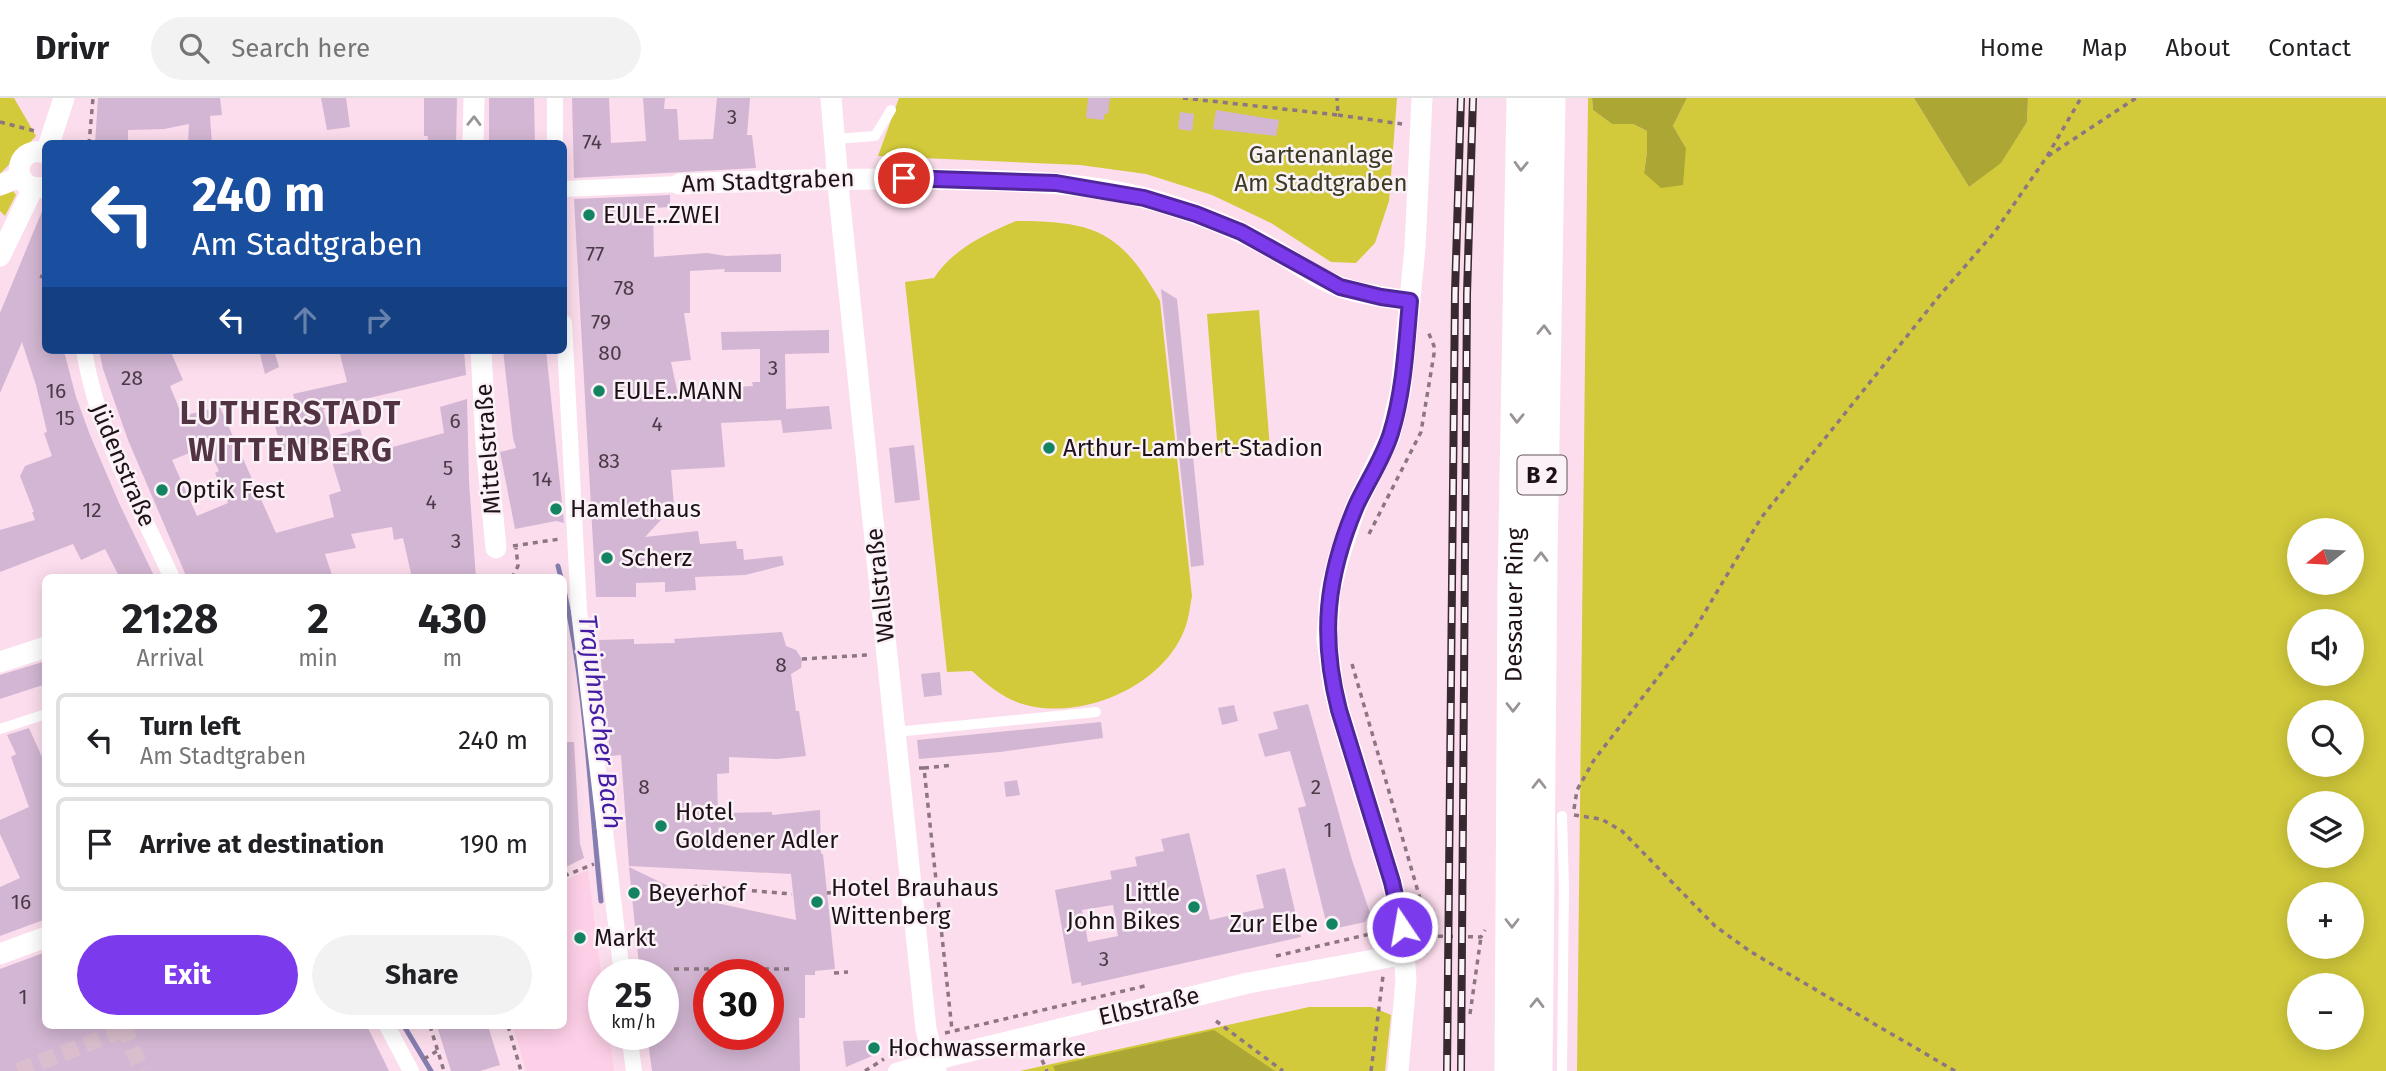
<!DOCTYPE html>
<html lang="en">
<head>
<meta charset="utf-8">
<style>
  :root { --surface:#fff; --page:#f2f2f2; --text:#202124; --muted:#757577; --line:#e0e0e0; --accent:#7c3aed }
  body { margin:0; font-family:"Fira Sans",sans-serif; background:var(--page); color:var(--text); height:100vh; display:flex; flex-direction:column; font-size:26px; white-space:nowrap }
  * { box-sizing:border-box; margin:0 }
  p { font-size:23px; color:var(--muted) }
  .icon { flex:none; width:38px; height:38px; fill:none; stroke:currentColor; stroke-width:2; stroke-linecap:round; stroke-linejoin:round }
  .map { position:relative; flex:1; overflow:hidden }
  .details { position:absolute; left:42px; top:476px; width:525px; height:455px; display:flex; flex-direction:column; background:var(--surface); border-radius:10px; box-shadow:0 4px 18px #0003 }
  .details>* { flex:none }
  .guide { position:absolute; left:42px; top:42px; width:525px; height:214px; border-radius:10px; box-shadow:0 4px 18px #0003; background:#1a4fa0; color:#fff; overflow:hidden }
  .needle { width:46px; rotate:252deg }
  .controls { position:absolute; left:2287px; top:420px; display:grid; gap:14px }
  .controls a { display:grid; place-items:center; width:77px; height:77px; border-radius:50%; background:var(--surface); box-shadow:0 4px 18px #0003; font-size:35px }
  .speed { position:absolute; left:588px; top:861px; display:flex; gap:14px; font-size:35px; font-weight:700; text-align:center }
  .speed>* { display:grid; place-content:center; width:91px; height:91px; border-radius:50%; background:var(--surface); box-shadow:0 4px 18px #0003; line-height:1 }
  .speed small { font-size:18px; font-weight:400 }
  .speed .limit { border:10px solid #d22; background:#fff; color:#111 }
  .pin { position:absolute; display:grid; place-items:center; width:60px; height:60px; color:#fff; margin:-30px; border:4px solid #fff; border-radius:50%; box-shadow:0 2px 7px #0007 }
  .me { position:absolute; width:77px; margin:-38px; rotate:348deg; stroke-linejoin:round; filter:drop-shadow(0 0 5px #0008) }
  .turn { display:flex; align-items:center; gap:24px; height:147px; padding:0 35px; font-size:32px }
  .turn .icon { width:91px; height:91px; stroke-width:2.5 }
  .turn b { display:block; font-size:49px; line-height:60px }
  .lanes { display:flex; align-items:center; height:66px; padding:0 35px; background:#0003; justify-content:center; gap:35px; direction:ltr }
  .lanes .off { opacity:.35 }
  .eta { display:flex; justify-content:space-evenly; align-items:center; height:119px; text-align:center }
  .eta b { font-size:42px; font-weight:700; line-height:49px }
  .button { display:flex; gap:14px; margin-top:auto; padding:14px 35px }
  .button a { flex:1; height:80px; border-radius:42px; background:var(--accent); color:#fff; font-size:28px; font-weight:700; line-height:80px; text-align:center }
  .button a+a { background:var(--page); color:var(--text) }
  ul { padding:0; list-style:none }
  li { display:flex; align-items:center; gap:21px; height:94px; margin:0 14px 10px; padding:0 21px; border:4px solid var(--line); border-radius:10px }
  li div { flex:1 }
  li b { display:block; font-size:26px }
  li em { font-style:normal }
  header { display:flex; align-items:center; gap:42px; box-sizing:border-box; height:98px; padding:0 35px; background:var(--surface); border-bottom:2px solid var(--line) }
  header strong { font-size:33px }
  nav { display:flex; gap:38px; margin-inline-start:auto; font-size:24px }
  .search { width:490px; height:63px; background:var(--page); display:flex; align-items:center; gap:18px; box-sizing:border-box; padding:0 24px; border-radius:38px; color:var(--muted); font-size:26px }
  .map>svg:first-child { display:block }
  .built { fill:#fed0e8 }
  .green { fill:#d2ca3b; fill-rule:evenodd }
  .forest { fill:#aca634 }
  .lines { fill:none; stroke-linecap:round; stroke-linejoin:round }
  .stream { stroke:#847eb0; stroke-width:5 }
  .building { fill:#d3b6d3; fill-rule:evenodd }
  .pedestrian-tunnel { stroke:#dbbecd; stroke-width:16; stroke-dasharray:16 8; stroke-linecap:butt }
  .path { stroke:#8c7681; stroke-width:3.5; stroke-dasharray:5 5; stroke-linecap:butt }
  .service { stroke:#fff; stroke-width:10 }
  .pedestrian { stroke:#fff; stroke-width:16 }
  .minor { stroke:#fff; stroke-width:21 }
  .primary { stroke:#fff; stroke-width:33 }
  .rail-casing { stroke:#382931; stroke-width:8 }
  .rail { stroke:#faf2f6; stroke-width:5; stroke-dasharray:16; stroke-linecap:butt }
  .oneway { stroke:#9a9497 }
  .route-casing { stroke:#51269a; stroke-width:18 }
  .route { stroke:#7c3aed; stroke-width:12 }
  .poi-dot { fill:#138362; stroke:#faf2f6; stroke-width:2.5 }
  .labels { text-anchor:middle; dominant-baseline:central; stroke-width:5; stroke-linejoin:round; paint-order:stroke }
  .number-label { font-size:21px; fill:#4b3a47 }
  .shield { fill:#faf2f6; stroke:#60545b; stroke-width:2 }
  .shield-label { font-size:23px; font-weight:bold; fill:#1e1118 }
  .park-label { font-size:24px; fill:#3b3a22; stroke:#faf2f6 }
  .street-label { font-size:24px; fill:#1e1118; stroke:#faf2f6 }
  .poi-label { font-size:24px; fill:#1e1118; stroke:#faf2f6; text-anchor:start }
  .water-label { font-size:26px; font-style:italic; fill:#441ca4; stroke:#faf2f6 }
  .district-label { font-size:32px; font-weight:bold; letter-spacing:2px; fill:#523344; stroke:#faf2f6 }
</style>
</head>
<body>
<header>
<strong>Drivr</strong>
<div class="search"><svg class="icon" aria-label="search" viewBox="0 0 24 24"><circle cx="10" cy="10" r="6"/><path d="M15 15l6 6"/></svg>Search here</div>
<nav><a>Home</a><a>Map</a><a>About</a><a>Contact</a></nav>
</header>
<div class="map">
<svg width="2386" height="973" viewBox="0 0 2386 973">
  <rect width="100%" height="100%" fill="#fcdded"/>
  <path class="built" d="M588 772 604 897V936H609L614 973H526L513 928H564V783Z"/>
  <g class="green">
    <path d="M0 0H14L36 38 0 76Z"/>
    <path d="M899 0H1397L1389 103 1375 145 1356 165 1331 164 1271 125 1212 97 1146 76 1080 67 878 58Z"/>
    <path d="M1588 0H1592L1593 12 1612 26H1633L1647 33V54L1644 75 1686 50 1673 28 1687 0H1914L1969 89 2001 64 2027 24 2028 0H2386V973H1577ZM2300 432H2352V485H2300ZM2300 523H2352V576H2300ZM2300 614H2352V667H2300ZM2300 705H2352V758H2300ZM2300 796H2352V849H2300ZM2300 887H2352V940H2300Z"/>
    <path d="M13 93 16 97 5 118 0 113V98Z"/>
    <path d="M1016 123C1094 123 1121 133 1160 203L1192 498C1190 508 1189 520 1185 530 1163 592 1070 628 1012 602 997 595 984 584 972 573L947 574 905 184 934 180C953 151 985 136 1016 123Z"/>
    <path d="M1259 212 1270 351 1218 355 1207 216Z"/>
    <path d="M1309 909H1372L1391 917 1385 973H1020Z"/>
  </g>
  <g class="forest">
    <path d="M1592 0H1687L1673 28 1686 50 1683 87 1661 90 1644 75 1647 54V33L1633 26H1612L1593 12Z"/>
    <path d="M1914 0H2028L2027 24 2001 65 1969 89Z"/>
    <path d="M1214 932 1275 973H1055L1053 968Z"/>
  </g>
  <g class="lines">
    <g class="stream">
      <path d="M558 468 561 480"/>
      <path d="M564 492C587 594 590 700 601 803"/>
      <path d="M404 928 431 973"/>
    </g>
  </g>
  <g class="building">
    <path d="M98 0H220L222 17 210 18 212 46H188L189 26 164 31 128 32V46H95Z"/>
    <path d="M321 0H346L350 29 327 32Z"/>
    <path d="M424 0H457L456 46H427L428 38H424Z"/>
    <path d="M489 0H534L535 46H489Z"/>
    <path d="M572 0H609L611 45 646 43 643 0H665L664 11H677L679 42 713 41 717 0H750L747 37H752L756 70 574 80Z"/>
    <path d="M1088 0H1110L1108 16H1104V22L1086 20Z"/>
    <path d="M1216 12 1279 22 1276 38 1213 31Z"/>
    <path d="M1180 14 1194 16 1192 33 1178 31Z"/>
    <path d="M670 97V109L653 110 654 159 707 155 726 158 781 156V174H724L725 171 690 173V215H684L691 262 671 264 677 292 753 288 752 284H760V251L722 252 721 234 829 232V255L785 256 786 311 829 308 832 331 783 335 781 322 721 325 725 369 671 372 674 408 645 439 698 433 700 446 736 443 737 451H743L744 462 782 458 784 467 745 477 695 479 696 492 665 494V484L636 485V499H596L574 101Z"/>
    <path d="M45 106 46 252H63L65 257 76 299 90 337 119 405 155 480H120L105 451 81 462 73 446 0 474V432L35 422 32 414H34L20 378 25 368 52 358 44 335 47 334 36 287 22 244 0 295V215Z"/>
    <path d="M1161 191 1177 201 1204 467 1191 469Z"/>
    <path d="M99 252H170L183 282 170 288 182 318 220 309 276 435 334 419 329 397 341 393 325 341 282 353 275 328 299 319 293 296 347 284 339 252H464L466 277 323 311 331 339 360 331 367 356 444 335 440 309 467 301 469 384 476 480H412L403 440 394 442 392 429 351 436 356 450 325 456 333 480H187L128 342 103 271ZM207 348 219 373 215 375 228 405 197 418 172 362Z"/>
    <path d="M503 252H546L564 425 556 423 515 431 500 354 516 350 513 340Z"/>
    <path d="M260 256H275L279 269 265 276Z"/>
    <path d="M914 347 920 402 895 405 889 350Z"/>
    <path d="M782 534 786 548 796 552 802 561 801 570 791 576 796 613H799L806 658 777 661 729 659V675L717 676 718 715 772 714V717L820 712 821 756H823L835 871 815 873V877H805V920H799L800 973H652L647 936H663V877H640L629 769 693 800 796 822 791 776 629 768 621 657 610 658 599 542 634 541V546L675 545 674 541ZM709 877H768V936H763L754 945 743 947H728L727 940 709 942Z"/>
    <path d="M46 563V586L0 601V577Z"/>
    <path d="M940 574 942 597 924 599 921 576Z"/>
    <path d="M1308 606 1352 762 1370 815 1365 824 1328 832 1298 710 1306 708 1290 653 1265 659 1258 636 1278 631 1273 614Z"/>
    <path d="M1234 607 1238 623 1222 627 1218 610Z"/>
    <path d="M1101 624 1103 640 1000 654 919 661 917 642Z"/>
    <path d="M29 630 46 668V821L0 838V789L20 780 0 736V722L29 709 11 659 16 656 7 637Z"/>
    <path d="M564 644H574L580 746 584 760 564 770Z"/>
    <path d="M1017 682 1020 697 1006 699 1004 684Z"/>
    <path d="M1189 735 1210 822 1264 810 1256 777 1285 770 1301 839 1081 888V884L1072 886 1055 792 1112 781 1110 773 1137 768 1135 759 1164 753 1161 741ZM1113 807 1118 838 1088 844 1082 812Z"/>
    <path d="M46 854V928H367L389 973H0V871Z"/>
    <path d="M437 928H488L500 967 480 973H451Z"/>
    <path d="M869 942 872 958 846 969 843 943Z"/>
  </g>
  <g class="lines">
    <g class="pedestrian-tunnel">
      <path d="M123 928 142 973"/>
      <path d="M18 973 133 928"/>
    </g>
    <g class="path">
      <path d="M1183 0 1338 17 1337 0"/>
      <path d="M1338 17 1402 26"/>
      <path d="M0 24 35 33"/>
      <path d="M89 46 93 0"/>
      <path d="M2048 58 2136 0"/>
      <path d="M40 178 46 180"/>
      <path d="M1369 436 1421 334 1434 256V248L1427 231"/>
      <path d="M513 448 560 441"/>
      <path d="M512 480 518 468 516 450"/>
      <path d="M802 561 868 557"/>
      <path d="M1352 566 1421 804 1428 838 1426 856"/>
      <path d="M919 670H924L952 932"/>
      <path d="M924 670 953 667"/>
      <path d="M1574 711 1577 692 1594 662 1693 534 1761 420 1940 197 1994 135 2046 60 2081 0"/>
      <path d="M1574 717 1601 721 1622 733 1715 828 1751 854 1955 973"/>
      <path d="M564 778 594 766"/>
      <path d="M684 795 696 788 792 796"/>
      <path d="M827 795 836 794"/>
      <path d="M1428 838 1481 839 1485 832"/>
      <path d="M1276 858 1383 833"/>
      <path d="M674 871H794"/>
      <path d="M834 875 848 874"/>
      <path d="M1470 916 1481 839"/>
      <path d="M1216 923 1283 973"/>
      <path d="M430 928 444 973"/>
      <path d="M508 928 521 973"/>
      <path d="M945 935 1149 887"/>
      <path d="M893 955 911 946"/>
      <path d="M424 961 437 953"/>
      <path d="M1042 962 1047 973"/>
      <path d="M865 973 884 961"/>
      <path d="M1371 973 1383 878"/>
    </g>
    <g class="service">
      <path d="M835 41 875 38 891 12"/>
      <path d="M0 631 46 616"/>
      <path d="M896 634 1096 614"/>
      <path d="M1562 718 1564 790 1562 973"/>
    </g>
    <g class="pedestrian">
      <path d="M555 46V0"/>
      <path d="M564 91 679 86"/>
      <path d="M564 225 579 513 622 877"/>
      <path d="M84 252C97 333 138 406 172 480"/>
      <path d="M387 928 411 973"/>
      <path d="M629 936 634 973"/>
      <path d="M896 973 933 962"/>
    </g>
    <g class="minor">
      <path d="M831 0 839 97 926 931 936 973"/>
      <path d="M49 46 64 0"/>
      <path d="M473 46 474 0"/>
      <path d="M679 86C775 82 870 79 966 82 1026 83 1087 85 1145 100 1186 111 1227 126 1264 146 1290 160 1314 180 1343 190 1365 197 1388 200 1410 203"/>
      <path d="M0 87 20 79"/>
      <path d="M45 89C10 97 11 45 46 55"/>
      <path d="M0 158 33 90"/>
      <path d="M481 252 486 346 496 450"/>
      <path d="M0 564 46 549"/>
      <path d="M0 856 46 839"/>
      <path d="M933 962 1248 885 1406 856"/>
      <path d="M1398 973 1406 882 1402 829 1392 784 1339 612 1333 587 1327 541 1330 494 1338 462 1356 408 1390 338 1401 291 1415 150 1422 0"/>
    </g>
    <g class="primary">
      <path id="s1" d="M1511 973 1514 492 1523 0"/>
      <path d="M1536 973 1541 456 1549 0"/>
    </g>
    <g class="rail-casing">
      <g id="rail">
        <path d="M1447 973 1455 195 1461 0"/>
        <path d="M1461 973 1467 196 1473 0"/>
      </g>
    </g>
    <use href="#rail" class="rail"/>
  </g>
  <defs><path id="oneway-chevron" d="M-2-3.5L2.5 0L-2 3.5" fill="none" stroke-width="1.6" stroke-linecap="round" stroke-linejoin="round" transform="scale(1.75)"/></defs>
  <g class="oneway">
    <use href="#oneway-chevron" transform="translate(474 23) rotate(-89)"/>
    <use href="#oneway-chevron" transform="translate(1521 68) rotate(92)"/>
    <use href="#oneway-chevron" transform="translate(1544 232) rotate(-89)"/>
    <use href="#oneway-chevron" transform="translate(1517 320) rotate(91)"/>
    <use href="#oneway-chevron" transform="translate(1541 459) rotate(-89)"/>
    <use href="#oneway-chevron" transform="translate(1513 609) rotate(90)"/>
    <use href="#oneway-chevron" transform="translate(1539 686) rotate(-90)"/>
    <use href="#oneway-chevron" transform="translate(1512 825) rotate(90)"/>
    <use href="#oneway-chevron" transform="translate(1537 905) rotate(-89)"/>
  </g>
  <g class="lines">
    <g class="route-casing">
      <path id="route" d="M904 80 1056 85 1144 100 1196 116 1241 134 1340 189 1381 199 1410 203C1406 247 1404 293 1391 335 1383 361 1367 384 1356 408 1326 479 1320 538 1339 612L1392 784 1402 829"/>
    </g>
    <use href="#route" class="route"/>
  </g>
  <g class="poi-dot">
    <circle cx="589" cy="117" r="7"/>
    <circle cx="599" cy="293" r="7"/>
    <circle cx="1049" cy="350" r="7"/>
    <circle cx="162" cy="392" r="7"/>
    <circle cx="556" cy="411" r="7"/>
    <circle cx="607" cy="460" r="7"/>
    <circle cx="661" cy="728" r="7"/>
    <circle cx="634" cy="795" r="7"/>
    <circle cx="817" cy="804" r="7"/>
    <circle cx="1194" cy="809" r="7"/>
    <circle cx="1332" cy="826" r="7"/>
    <circle cx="580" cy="840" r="7"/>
    <circle cx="874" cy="950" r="7"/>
  </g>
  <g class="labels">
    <g class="number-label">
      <text x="732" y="19">3</text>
      <text x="592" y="44">74</text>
      <text x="595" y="156">77</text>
      <text x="624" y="190">78</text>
      <text x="601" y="224">79</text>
      <text x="610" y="255">80</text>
      <text x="773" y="270">3</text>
      <text x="132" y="280">28</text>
      <text x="56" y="293">16</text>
      <text x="65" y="320">15</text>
      <text x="455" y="323">6</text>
      <text x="657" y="326">4</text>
      <text x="609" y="363">83</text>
      <text x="448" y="370">5</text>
      <text x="542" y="381">14</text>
      <text x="431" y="404">4</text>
      <text x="92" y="412">12</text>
      <text x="456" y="443">3</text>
      <text x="781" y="567">8</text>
      <text x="644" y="689">8</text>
      <text x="1316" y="689">2</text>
      <text x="1328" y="732">1</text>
      <text x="21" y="804">16</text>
      <text x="1104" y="861">3</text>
      <text x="23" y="899">1</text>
    </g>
    <rect class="shield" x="1517.5" y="357.5" width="49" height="39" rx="5"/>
    <g class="shield-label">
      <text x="1542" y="377">B 2</text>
    </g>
    <g class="park-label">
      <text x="1321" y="57">Gartenanlage<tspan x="1321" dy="28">Am Stadtgraben</tspan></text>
    </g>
    <g class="street-label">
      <text transform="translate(768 83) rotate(-2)">Am Stadtgraben</text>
      <text transform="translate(488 351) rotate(-94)">Mittelstraße</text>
      <text transform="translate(123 367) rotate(67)">Jüdenstraße</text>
      <text transform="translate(880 487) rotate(-96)">Wallstraße</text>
      <text stroke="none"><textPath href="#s1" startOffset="466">Dessauer Ring</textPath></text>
      <text transform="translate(1149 908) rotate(-13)">Elbstraße</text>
    </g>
    <g class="poi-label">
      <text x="603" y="117">EULE..ZWEI</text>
      <text x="613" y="293">EULE..MANN</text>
      <text x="1063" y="350">Arthur-Lambert-Stadion</text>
      <text x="176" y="392">Optik Fest</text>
      <text x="570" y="411">Hamlethaus</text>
      <text x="621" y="460">Scherz</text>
      <text x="675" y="714">Hotel<tspan x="675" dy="28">Goldener Adler</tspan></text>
      <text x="831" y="790">Hotel Brauhaus<tspan x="831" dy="28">Wittenberg</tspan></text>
      <text x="648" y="795">Beyerhof</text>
      <text x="1180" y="795" text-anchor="end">Little<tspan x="1180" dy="28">John Bikes</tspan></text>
      <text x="1318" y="826" text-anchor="end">Zur Elbe</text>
      <text x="594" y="840">Markt</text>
      <text x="888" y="950">Hochwassermarke</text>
    </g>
    <g class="water-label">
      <text transform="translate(600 624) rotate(83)">Trajuhnscher Bach</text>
    </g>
    <g class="district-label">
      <text x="291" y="315">LUTHERSTADT<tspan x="291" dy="37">WITTENBERG</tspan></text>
    </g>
  </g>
</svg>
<div class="controls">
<a><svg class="needle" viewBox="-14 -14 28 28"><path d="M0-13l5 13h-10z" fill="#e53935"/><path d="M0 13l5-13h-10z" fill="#757577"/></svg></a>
<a><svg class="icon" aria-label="sound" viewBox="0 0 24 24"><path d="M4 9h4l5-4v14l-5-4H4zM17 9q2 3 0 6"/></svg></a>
<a><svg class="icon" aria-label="search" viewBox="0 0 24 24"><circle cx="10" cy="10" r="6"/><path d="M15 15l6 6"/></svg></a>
<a><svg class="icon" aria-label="layers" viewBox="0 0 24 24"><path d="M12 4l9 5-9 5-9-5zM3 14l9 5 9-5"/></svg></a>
<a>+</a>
<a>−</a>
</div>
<div class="speed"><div>25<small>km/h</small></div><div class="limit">30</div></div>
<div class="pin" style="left:904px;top:80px;background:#d93025"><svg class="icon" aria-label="arrive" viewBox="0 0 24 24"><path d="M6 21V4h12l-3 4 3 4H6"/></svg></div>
<svg class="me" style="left:1402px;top:829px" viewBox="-20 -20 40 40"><circle r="17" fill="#7c3aed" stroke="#fff" stroke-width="3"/><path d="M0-11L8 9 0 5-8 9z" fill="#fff"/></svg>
<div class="guide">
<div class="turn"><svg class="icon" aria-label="left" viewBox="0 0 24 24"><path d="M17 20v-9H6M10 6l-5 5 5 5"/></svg><div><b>240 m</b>Am Stadtgraben</div></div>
<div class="lanes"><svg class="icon" aria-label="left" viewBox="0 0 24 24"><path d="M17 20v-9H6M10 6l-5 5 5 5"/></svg><svg class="icon off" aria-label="ahead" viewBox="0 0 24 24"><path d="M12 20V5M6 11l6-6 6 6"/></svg><svg class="icon off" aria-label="right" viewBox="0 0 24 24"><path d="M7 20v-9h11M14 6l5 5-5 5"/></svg></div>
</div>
<section class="details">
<div class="eta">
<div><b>21:28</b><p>Arrival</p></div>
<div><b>2</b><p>min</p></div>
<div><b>430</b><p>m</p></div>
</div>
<ul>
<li><svg class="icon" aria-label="left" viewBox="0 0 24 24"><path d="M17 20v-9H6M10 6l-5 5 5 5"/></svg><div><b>Turn left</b><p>Am Stadtgraben</p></div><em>240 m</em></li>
<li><svg class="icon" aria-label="arrive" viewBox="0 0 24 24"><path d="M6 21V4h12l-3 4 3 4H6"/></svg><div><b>Arrive at destination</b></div><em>190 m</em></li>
</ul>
<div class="button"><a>Exit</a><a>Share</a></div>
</section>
</div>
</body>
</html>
